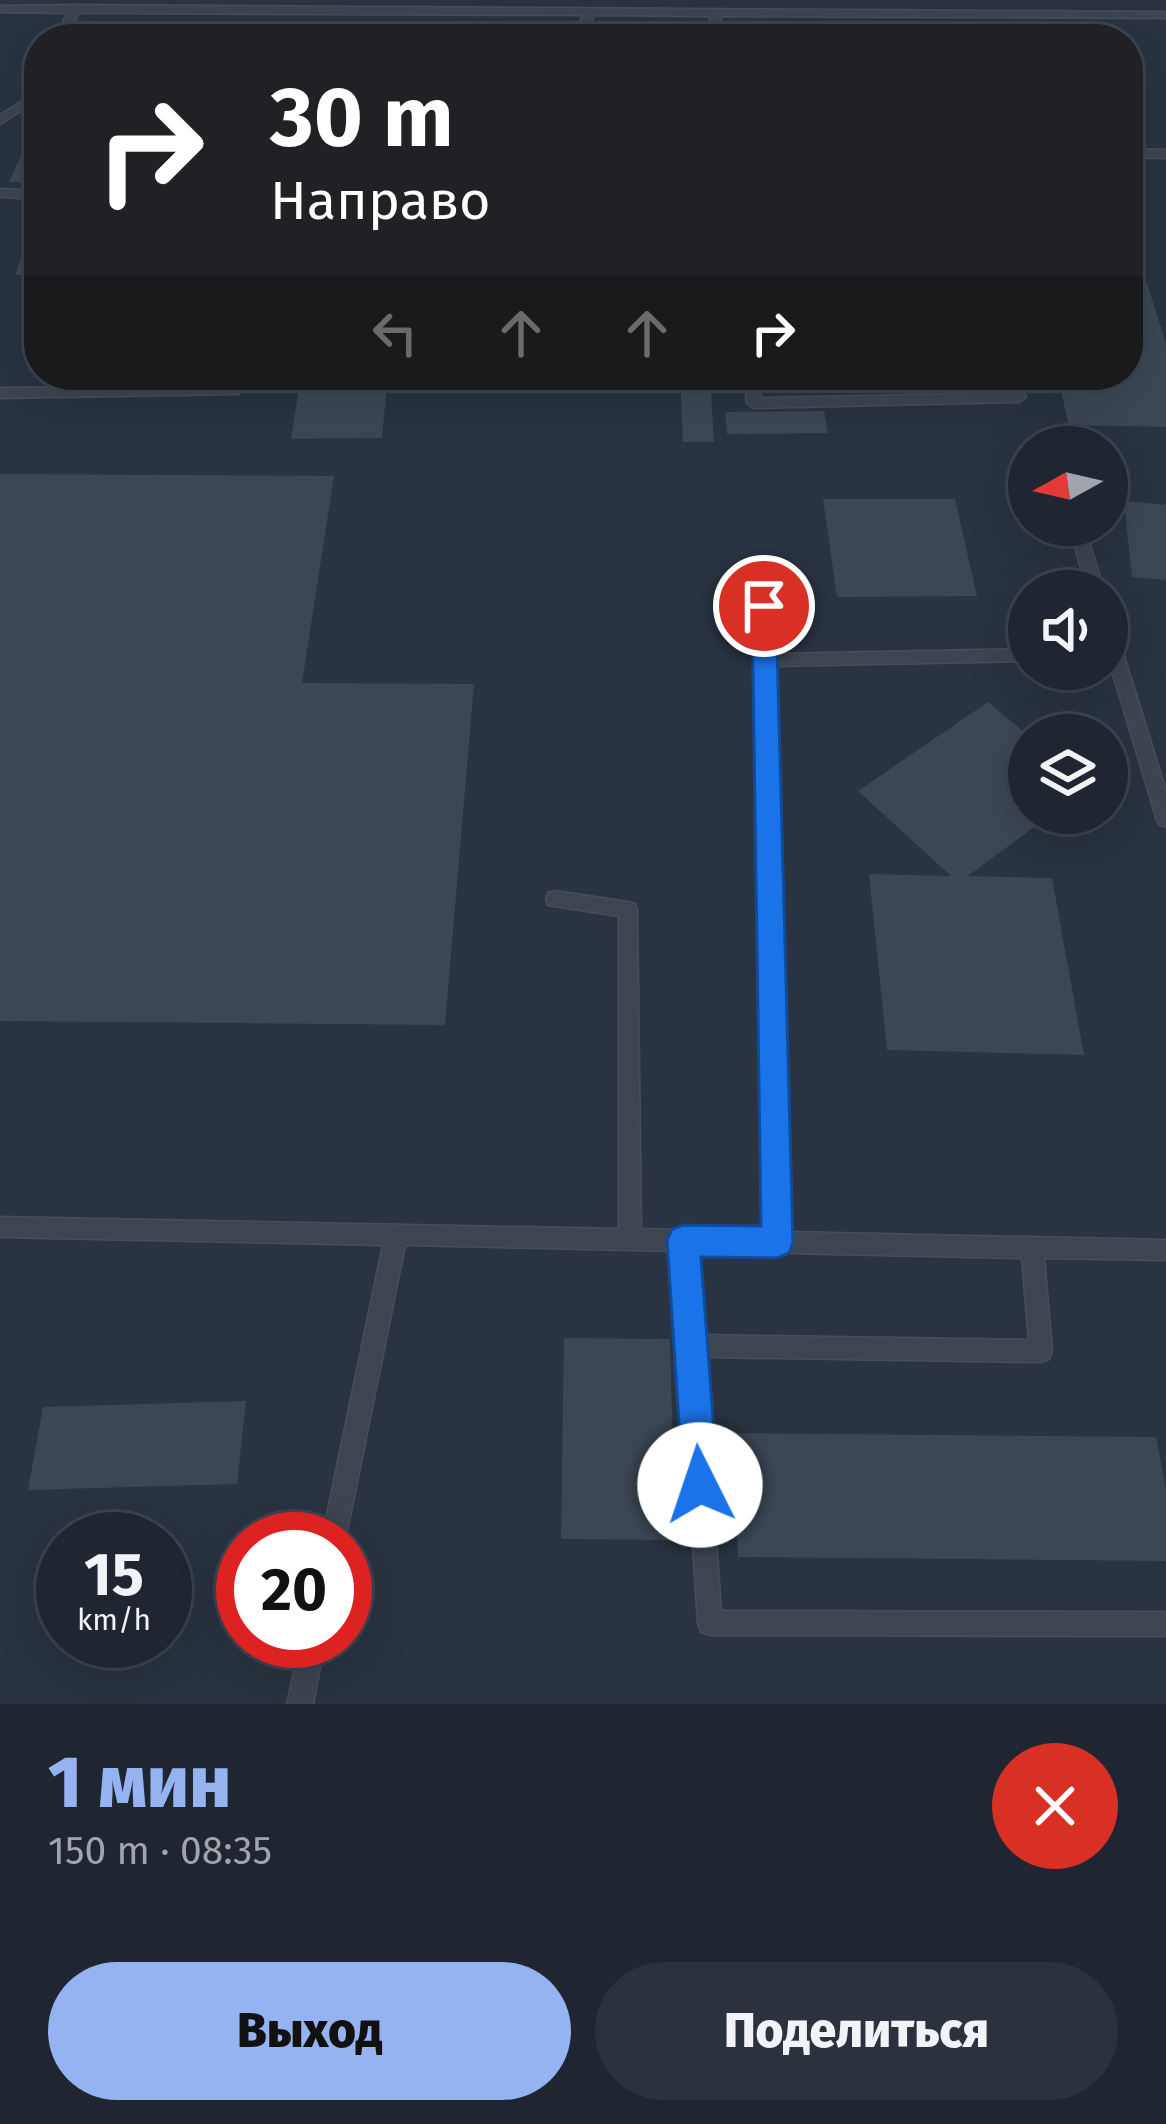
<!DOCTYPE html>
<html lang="ru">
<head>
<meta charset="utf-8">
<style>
  :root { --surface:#1f2631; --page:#2c323d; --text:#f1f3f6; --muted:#a1a5ab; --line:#3c434d; --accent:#95b2f1 }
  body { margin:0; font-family:"Fira Sans",sans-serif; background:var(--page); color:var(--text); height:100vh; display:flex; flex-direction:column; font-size:45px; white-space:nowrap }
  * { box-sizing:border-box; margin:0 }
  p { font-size:39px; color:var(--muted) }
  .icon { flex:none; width:66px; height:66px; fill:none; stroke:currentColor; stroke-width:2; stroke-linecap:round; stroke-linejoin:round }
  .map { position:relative; height:1704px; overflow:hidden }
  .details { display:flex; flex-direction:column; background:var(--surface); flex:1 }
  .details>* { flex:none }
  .banner { position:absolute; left:24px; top:24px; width:1119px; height:366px; border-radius:48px; box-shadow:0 12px 48px #0002,0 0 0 3px var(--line); background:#202124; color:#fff; overflow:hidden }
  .needle { width:78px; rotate:262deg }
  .controls { position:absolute; left:1008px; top:426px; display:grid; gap:24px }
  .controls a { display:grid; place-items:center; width:120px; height:120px; border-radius:50%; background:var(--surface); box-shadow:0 12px 48px #0002,0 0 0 3px var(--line); font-size:60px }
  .speed { position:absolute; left:36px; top:1512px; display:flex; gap:24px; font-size:60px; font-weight:700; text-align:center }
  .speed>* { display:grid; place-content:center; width:156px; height:156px; border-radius:50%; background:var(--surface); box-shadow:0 12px 48px #0002,0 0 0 3px var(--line); line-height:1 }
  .speed small { font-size:30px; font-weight:400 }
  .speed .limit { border:18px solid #d22; background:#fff; color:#111 }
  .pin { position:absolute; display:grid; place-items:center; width:102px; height:102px; color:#fff; margin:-51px; border:6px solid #fff; border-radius:50%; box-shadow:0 3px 12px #0007 }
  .me { position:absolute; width:132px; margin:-66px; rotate:356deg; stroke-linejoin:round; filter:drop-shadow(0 0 9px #0008) }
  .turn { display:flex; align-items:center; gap:42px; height:252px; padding:0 48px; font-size:54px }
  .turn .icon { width:156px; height:156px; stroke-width:2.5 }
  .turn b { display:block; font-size:84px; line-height:102px }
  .lanes { display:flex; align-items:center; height:114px; padding:0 48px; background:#0003; justify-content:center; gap:60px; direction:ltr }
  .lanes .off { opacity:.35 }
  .round { display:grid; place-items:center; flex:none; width:126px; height:126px; border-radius:63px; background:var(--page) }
  .summary { display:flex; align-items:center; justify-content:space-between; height:204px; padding:0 48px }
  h1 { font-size:72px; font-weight:800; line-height:90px; color:var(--accent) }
  .button { display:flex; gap:24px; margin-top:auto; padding:24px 48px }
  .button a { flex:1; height:138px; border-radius:72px; background:var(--accent); color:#111; font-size:48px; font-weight:800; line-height:138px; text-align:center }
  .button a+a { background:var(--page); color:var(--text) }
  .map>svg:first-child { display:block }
  .building { fill:#3c4756 }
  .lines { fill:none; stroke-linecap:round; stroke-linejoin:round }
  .service-casing { stroke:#474e5a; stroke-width:3 }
  .service { fill:#3d4551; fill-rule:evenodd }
  .route { fill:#1a73e8; stroke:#114b97; stroke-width:3 }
</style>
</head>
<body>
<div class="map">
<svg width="1166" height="1704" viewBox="0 0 1166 1704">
  <rect width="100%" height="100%" fill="#293341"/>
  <g class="building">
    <path d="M39 116V183L9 182Z"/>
    <path d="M38 211 39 275H15Z"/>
    <path d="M1128 282 1147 283 1166 344V427L1069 425 1057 375H1128Z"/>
    <path d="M301 375H388L382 438 291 439Z"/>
    <path d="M680 375H710L714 442H683Z"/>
    <path d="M811 375H1003L1007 391 813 390Z"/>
    <path d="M824 411 828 433 727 434 725 412Z"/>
    <path d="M0 474 334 476 302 683 474 684 445 1025 0 1021Z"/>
    <path d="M823 499H955L977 596 837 597Z"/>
    <path d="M1124 501 1166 505V580L1132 577Z"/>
    <path d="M988 702 1029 736V813H1053L968 876 1052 878 1084 1055 887 1050 869 874 951 876 858 791Z"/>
    <path d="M564 1338 670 1339 675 1540 561 1539Z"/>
    <path d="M246 1401 237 1484 28 1490 43 1407Z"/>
    <path d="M732 1433 1156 1437 1166 1489V1561L738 1557Z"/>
  </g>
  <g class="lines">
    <g class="service-casing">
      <g id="service">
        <path d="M74 5 1166 12V18L721 16 723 39H711L710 16 594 15 584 39H572L583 15 78 13 68 39H56L67 13 0 12V6Z"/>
        <path d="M39 91V99L0 124V115Z"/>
        <path d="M1128 149 1166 150V158L1128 157Z"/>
        <path d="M0 189 39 191V199L0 197Z"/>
        <path d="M744 375H758L761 398 1011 393 1007 375H1021L1026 397 1019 402 754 408 747 403Z"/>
        <path d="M233 386 240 391 238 394 0 398V388Z"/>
        <path d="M1068 525H1084L1104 591H1088Z"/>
        <path d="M764 600 772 606 773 654 1029 649V661L773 666 787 1232 1166 1240V1260L1044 1258 1052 1351 1049 1359 1041 1362 703 1357 721 1611 1166 1612V1636L710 1635 701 1632 698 1623 674 1251 405 1245 345 1541 322 1539 383 1245 0 1237V1217L619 1229V916L548 905 546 899 548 893 555 891 628 902 635 904 637 910 641 1229 766 1232 756 606ZM695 1251 1022 1258 1029 1340 701 1335Z"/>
        <path d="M1107 621 1115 627 1166 791V827L1160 825 1157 820 1107 654Z"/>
        <path d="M301 1641H325L313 1704H287Z"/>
      </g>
    </g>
    <use href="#service" class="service"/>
  </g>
  <path class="route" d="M764 597 776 606 793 1242 789 1253 777 1258 701 1257 718 1485 713 1497 700 1502 688 1497 683 1485 667 1240 672 1229 683 1225 761 1226 752 606Z"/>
</svg>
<div class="controls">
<a><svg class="needle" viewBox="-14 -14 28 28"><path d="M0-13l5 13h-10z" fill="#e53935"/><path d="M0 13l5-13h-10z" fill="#a1a5ab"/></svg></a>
<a><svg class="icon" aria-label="sound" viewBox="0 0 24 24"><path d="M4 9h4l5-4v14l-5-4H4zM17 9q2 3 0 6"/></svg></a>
<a><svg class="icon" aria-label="layers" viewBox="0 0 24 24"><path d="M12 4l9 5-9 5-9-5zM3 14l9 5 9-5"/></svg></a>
</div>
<div class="speed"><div>15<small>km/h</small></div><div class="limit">20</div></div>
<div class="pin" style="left:764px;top:606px;background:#d93025"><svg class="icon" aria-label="arrive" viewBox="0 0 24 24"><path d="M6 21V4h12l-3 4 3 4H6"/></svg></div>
<svg class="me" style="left:700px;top:1485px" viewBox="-20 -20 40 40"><circle r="19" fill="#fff"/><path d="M0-13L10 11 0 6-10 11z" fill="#1a73e8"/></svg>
<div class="banner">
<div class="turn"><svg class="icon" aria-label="right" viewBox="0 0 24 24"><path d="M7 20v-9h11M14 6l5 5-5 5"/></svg><div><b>30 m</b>Направо</div></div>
<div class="lanes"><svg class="icon off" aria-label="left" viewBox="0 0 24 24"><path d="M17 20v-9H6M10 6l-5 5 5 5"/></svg><svg class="icon off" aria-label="ahead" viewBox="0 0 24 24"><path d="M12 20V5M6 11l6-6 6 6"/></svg><svg class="icon off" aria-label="ahead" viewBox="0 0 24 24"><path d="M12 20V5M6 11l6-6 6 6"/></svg><svg class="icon" aria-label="right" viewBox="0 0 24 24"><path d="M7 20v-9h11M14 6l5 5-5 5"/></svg></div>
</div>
</div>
<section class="details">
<div class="summary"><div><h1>1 мин</h1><p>150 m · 08:35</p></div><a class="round" style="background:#d93025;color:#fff"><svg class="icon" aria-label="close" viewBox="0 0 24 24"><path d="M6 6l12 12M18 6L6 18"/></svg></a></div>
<div class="button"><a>Выход</a><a>Поделиться</a></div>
</section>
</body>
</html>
